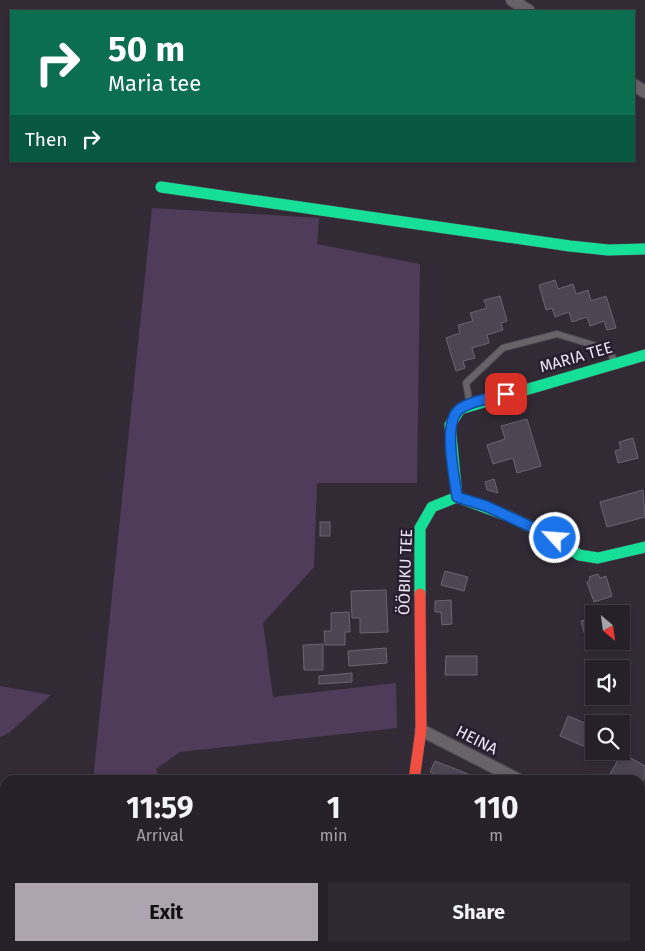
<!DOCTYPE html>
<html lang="en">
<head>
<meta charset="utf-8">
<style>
  :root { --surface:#262028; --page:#2e2830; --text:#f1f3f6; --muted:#a4a3a8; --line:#423e45; --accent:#aca5b0 }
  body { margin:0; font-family:"Fira Sans",sans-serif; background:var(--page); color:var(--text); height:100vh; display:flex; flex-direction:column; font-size:19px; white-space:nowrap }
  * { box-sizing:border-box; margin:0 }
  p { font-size:16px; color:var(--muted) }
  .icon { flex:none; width:28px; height:28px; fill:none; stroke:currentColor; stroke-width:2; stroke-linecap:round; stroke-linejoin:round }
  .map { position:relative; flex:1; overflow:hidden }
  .details { position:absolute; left:0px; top:775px; width:645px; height:176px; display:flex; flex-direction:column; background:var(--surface); border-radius:15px 15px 0 0; box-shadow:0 2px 8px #0003,0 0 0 1px var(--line) }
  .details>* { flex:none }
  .hud { position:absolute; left:10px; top:10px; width:625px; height:152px; border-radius:0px; box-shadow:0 2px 8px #0003,0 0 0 1px var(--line); background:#0b6e4f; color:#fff; overflow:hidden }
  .needle { width:32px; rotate:151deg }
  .fabs { position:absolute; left:585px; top:605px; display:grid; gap:10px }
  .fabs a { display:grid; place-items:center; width:45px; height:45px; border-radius:0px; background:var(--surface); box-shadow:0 2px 8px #0003,0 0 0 1px var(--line); font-size:25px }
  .pin { position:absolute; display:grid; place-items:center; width:42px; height:42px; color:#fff; margin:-21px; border-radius:10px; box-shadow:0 2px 8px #0006 }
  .me { position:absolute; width:55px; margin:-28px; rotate:296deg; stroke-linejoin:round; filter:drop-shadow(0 0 4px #0008) }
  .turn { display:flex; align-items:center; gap:18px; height:105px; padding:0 15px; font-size:22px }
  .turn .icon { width:65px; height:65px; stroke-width:2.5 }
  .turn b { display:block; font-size:35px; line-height:42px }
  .then { display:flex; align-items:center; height:48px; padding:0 15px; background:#0003; gap:10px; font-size:19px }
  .eta { display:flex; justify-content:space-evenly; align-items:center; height:85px; text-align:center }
  .eta b { font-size:30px; font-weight:700; line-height:35px }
  .cta { display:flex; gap:10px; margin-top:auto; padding:10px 15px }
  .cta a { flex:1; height:58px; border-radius:0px; background:var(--accent); color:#111; font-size:20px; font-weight:700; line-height:58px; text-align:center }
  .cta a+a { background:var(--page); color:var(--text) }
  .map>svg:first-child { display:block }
  .green { fill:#4f3c5a }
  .building { fill:#4e4553; stroke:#6b656f }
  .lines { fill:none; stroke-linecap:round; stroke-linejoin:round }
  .lane-casing { stroke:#4b464f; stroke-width:8 }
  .street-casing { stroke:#4b464f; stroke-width:14 }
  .fast-casing { stroke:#4b464f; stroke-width:12 }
  .slow-casing { stroke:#4b464f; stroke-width:12 }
  .jam-casing { stroke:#4b464f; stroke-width:12 }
  .lane { stroke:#676369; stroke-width:6 }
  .street { stroke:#676369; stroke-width:12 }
  .fast { stroke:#16e098; stroke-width:11 }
  .slow { stroke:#ffcf43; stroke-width:11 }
  .jam { stroke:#f24e42; stroke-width:11 }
  .route-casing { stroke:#114b97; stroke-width:12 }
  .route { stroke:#1a73e8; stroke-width:9 }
  .labels { text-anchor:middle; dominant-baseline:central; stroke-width:5; stroke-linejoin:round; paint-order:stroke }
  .street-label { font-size:16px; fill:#ede6f2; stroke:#291e30 }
</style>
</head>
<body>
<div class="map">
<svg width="645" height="951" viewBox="0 0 645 951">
  <rect width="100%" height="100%" fill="#322b36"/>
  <g class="green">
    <path d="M152 208 319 218 317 244 420 264 417 483H317L314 567 263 623 273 697 396 683 397 728 180 752 156 769 158 780H93Z"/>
    <path d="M0 686 51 695 9 733 0 737Z"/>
  </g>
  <g class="building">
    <path d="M555 280 558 289 573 284 576 294 588 290 591 301 606 296 616 328 607 330 604 321 590 326 587 317 572 322 569 312 555 317 552 308 546 310 539 285Z"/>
    <path d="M500 296 507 321 501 323 503 330 487 335 489 343 472 348 475 358 463 361 465 368 456 371 446 338 460 333 458 325 473 321 470 313 487 308 484 300Z"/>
    <path d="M527 419 541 466 517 473 513 458 493 464 487 445 505 439 501 426Z"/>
    <path d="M633 438 638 458 618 463 615 451 621 449 619 442Z"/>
    <path d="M494 479 498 493 487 490 485 482Z"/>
    <path d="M643 490 645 517 607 527 600 502Z"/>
    <rect x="320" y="522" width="10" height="14"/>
    <path d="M445 571 468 577 464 591 441 585Z"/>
    <path d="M598 574 600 578 606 576 612 596 594 602 587 582 590 580 589 577Z"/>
    <path d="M386 590 388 632 360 633V618H352L351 591Z"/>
    <path d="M451 600 452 624 442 625 441 612H435V601Z"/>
    <path d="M349 612 350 632H345V645H325L324 631H331V613Z"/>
    <path d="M594 618V641L587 643 581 621Z"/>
    <path d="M323 644V670H304L303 645Z"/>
    <path d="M386 648 387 663 349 666 348 651Z"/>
    <path d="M446 656H477V675H445Z"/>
    <path d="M352 673V682L319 684V676Z"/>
    <path d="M568 716 585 723 588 716 602 722 594 724V741L590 749 560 736Z"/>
    <path d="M622 753 645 766V777L640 786V780H621L610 774Z"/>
    <path d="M435 761 473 776 471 780H449L430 772Z"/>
  </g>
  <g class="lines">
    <g class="lane-casing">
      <path id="lane" d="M470 404 466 383 503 348 557 334 610 350 614 362"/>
    </g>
    <g class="street-casing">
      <g id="street">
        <path d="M512 0 529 11"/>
        <path d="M634 85 645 92"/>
        <path d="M421 730 519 780"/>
        <path d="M640 833 645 835"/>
        <path d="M408 946V951"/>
      </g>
    </g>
    <g class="fast-casing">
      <g id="fast">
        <path d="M161 187 570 246 608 250 645 249"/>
        <path d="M457 497 450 425 460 409 645 355"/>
        <path d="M420 594V528L432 507 457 497 508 516 555 538 579 555 598 558 645 547"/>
        <path d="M0 915 5 917"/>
        <path d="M0 950 3 951"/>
      </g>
    </g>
    <g class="slow-casing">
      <path id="slow" d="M75 946 86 951"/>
    </g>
    <g class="jam-casing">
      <path id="jam" d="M414 780 421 730 420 594"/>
    </g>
    <use href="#lane" class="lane"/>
    <use href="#street" class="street"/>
    <use href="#fast" class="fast"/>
    <use href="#slow" class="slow"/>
    <use href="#jam" class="jam"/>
  </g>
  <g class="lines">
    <g class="route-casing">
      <path id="route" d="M506 394C492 398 474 400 461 408 441 420 455 477 457 497L486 506 555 538"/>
    </g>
    <use href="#route" class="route"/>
  </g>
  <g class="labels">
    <g class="street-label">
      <text transform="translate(576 357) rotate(-16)">MARIA TEE</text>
      <text transform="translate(405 572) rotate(-88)">ÖÖBIKU TEE</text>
      <text transform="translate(477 740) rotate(27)">HEINA</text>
    </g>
  </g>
</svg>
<div class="fabs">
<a><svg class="needle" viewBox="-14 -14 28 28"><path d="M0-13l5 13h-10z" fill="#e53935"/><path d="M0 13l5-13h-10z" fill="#a4a3a8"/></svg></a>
<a><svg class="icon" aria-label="sound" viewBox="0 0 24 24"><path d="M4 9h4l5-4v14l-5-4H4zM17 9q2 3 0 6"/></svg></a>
<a><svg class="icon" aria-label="search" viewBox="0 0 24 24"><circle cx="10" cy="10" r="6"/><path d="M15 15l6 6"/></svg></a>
</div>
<div class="pin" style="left:506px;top:394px;background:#d93025"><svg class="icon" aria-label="arrive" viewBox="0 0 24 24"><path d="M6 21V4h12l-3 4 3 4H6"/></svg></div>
<svg class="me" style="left:555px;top:538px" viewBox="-20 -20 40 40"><circle r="17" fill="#1a73e8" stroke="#fff" stroke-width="3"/><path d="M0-11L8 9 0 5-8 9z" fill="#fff"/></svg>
<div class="hud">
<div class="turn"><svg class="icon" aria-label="right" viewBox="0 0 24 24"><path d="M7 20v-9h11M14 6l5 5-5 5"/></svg><div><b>50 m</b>Maria tee</div></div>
<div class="then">Then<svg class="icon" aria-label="right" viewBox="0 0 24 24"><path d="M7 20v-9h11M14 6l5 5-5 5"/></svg></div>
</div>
<section class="details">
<div class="eta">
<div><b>11:59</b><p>Arrival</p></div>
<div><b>1</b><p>min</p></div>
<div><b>110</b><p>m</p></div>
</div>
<div class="cta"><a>Exit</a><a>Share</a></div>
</section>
</div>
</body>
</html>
